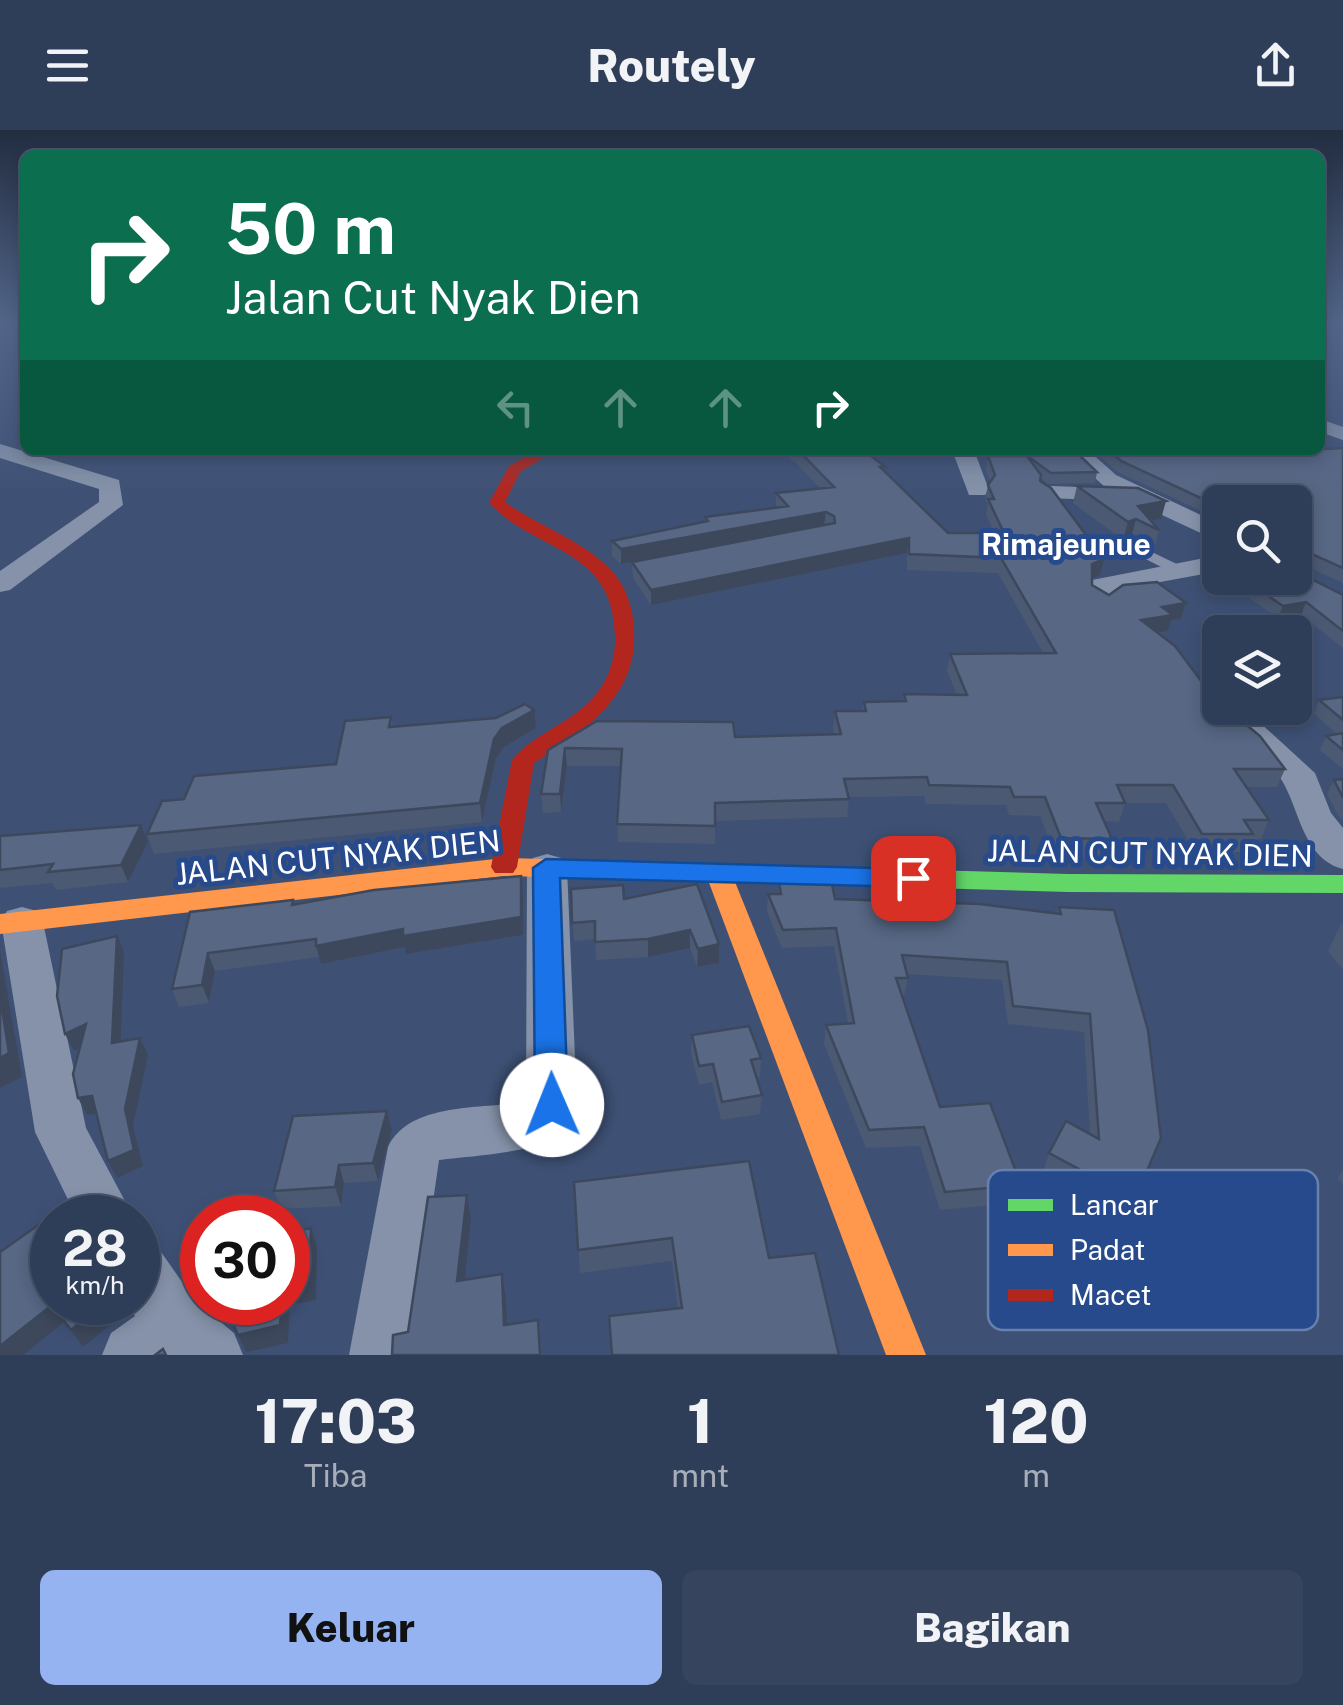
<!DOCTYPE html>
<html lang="id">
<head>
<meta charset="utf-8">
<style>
  :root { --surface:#2e3d58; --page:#36445e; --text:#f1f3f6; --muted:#a7aeba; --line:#49566e; --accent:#95b2f1 }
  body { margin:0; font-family:"Public Sans",sans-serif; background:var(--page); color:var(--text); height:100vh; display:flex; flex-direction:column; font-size:38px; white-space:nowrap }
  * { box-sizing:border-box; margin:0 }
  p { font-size:32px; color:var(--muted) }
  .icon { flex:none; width:55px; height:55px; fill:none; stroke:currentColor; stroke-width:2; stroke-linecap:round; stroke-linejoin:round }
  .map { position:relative; height:1225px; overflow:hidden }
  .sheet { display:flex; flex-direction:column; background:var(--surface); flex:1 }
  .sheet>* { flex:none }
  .banner { position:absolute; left:20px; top:20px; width:1305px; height:305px; border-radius:15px; box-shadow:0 5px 15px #0003,0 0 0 2px var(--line); background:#0b6e4f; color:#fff; overflow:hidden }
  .tools { position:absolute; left:1202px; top:355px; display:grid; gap:20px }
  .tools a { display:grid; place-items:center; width:110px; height:110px; border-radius:15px; background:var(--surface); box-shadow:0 5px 15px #0003,0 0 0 2px var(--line); font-size:50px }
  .speed { position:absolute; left:30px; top:1065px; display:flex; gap:20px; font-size:50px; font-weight:700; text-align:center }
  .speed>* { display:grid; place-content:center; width:130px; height:130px; border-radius:50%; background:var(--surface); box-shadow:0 5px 15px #0003,0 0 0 2px var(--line); line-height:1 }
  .speed small { font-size:25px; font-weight:400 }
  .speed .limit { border:15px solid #d22; background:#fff; color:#111 }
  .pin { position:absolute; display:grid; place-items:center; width:85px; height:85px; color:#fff; margin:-42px; border-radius:20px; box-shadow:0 5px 15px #0006 }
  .me { position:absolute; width:110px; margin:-55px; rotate:359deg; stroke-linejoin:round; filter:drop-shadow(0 0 8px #0008) }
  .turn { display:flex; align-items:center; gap:35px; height:210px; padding:0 40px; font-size:45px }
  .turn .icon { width:130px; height:130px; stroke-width:2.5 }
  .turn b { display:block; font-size:70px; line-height:85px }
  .lanes { display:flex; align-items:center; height:95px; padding:0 40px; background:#0003; justify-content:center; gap:50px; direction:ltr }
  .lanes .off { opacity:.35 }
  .eta { display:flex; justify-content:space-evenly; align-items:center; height:170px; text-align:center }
  .eta b { font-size:60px; font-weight:800; line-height:70px }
  .action { display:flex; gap:20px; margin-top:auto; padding:20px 40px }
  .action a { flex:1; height:115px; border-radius:15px; background:var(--accent); color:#111; font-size:40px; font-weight:800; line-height:115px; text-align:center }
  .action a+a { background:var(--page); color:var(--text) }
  header { display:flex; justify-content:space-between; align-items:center; height:130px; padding:0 40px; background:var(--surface); font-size:45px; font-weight:800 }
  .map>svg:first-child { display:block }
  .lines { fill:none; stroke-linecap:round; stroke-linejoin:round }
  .lane { fill:#8592a9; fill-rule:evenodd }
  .street { fill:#8592a9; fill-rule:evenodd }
  .fast { fill:#63d668; fill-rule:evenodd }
  .slow { fill:#ff974d; fill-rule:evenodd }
  .jam { fill:#b3261e; fill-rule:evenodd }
  .wall { fill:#4b5972 }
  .shaded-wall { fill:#3d485c }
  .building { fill:#576784; stroke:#3d485c; stroke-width:2.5 }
  .route { fill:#1a73e8; stroke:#114b97; stroke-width:2.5 }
  .labels { text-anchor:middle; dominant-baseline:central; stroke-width:10; stroke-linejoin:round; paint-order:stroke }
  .far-quarter-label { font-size:30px; font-weight:bold; fill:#fff; stroke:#274a8c }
  .street-label { font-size:30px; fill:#fff; stroke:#274a8c }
  .key { fill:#274a8c; stroke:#6880ae; stroke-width:2.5 }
  .key-label { font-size:28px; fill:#fff }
</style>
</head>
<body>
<header><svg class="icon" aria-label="menu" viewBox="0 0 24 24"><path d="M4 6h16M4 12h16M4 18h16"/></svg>Routely<svg class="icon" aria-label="share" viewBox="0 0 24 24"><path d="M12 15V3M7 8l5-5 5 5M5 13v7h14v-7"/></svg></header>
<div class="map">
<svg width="1343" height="1225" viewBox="0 0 1343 1225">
  <rect width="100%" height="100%" fill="#3e5175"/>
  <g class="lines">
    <path class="lane" d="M1129 411 1185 438 1187 441 1185 444H1175L1124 418 1122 415Z"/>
    <g class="street">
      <path d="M1320 289 1343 297V310L1320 302Z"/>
      <path d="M0 314 119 350 123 375 10 460 0 462V441L99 372V359L0 328Z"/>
      <path d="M952 320H974L989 360 985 365H969Z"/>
      <path d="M1064 320H1088L1116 345 1220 394V412L1132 371 1044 368 1040 363 1044 358 1052 356 1106 358Z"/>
      <path d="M1220 425V441L1117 460 1114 474 1104 477 1090 468 1092 450Z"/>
      <path d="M1220 569V578H1244L1315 643 1331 683 1343 698V739C1300 728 1299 671 1278 645 1260 623 1234 604 1213 585L1208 578Z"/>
      <path d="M547 724 561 728 567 738 577 975C573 984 569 996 562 1003 541 1023 468 1026 439 1030L411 1225H349L388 1017C409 972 482 979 526 972L527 738 533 728Z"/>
      <path d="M22 777 37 781 43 792 86 998 134 1088H77L35 1002 1 792 7 781Z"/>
      <path d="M138 1110 159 1119 196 1172 234 1203 243 1225H102L111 1203 135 1186 126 1172H138Z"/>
    </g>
    <path class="fast" d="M684 733 1068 744 1343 745V763L1068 762 684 751 675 748 671 742 675 736Z"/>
    <g class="slow">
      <path d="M504 728 684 733 693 736 697 742 693 748 684 751 504 746 0 804V784Z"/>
      <path d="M718 733 727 736 731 742 926 1225H886L705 742 709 736Z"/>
    </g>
    <path class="jam" d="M538 320H556L520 342 505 372C538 396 580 409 609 438 626 455 633 477 634 500 638 567 584 601 534 633L517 737 513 743H495L491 737 512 630C532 605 569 594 592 569 608 552 616 529 615 506 613 417 538 424 489 373L509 336Z"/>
  </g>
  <g class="wall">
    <path d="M1343 318V453L1297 432 1295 434V372H1220V390L1118 342 1092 320 1291 321Z"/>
    <path d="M780 320H864L948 403H994L986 384 988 375 985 369 988 355 990 352 986 340 988 326H1011L1005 320H1074L1097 342 1095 353 1048 354 1041 348 1040 351 1100 445 1092 448V455L1109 465 1186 473 1181 489 1171 490 1168 501 1158 503 1229 588 1285 639 1277 657H1246L1269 690 1261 709H1251L1245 722H1195L1166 673H1125L1119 692 1104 691 1112 709 1106 727H1056L1040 686 1009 685 1006 675 926 674 924 666 849 667 847 687 715 691V714L618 712 617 694 621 636H567L561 682 543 683 541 664 548 620 597 591 735 607 834 604 833 599 835 581H862L864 572 903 571 904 564 957 565 947 541 950 524 1043 523 998 443 907 440V423L651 475 633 448 632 432 650 429 621 434 612 426V411L704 392 705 387 776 378V363L820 358 798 335Z"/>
    <path d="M1077 356 1161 389 1151 391 1159 400 1154 419 1131 408 1123 410 1073 373Z"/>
    <path d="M1233 448H1295L1343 465V518L1301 485 1278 488 1231 455Z"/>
    <path d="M1343 567V639L1320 620 1326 606 1337 604 1314 584 1319 570Z"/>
    <path d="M391 587 393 597 536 598 504 617 496 628 482 692 154 724 147 704 184 669 336 634Z"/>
    <path d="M1343 649V691L1338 685 1327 664 1334 650Z"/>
    <path d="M0 706 148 712 128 752 56 760 52 753 0 758Z"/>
    <path d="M521 746 523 763V805L406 824 405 817 321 834 319 827 215 841 209 873 179 877 172 859 190 782 293 770 294 775Z"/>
    <path d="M779 753 835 769 1057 784 1059 777 1161 1008 1127 1087 1043 1042 1049 1023 1090 1004 1084 902 1008 894 1002 850 907 844 908 848 904 866H902L940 977 1021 1055 1015 1073 940 1080 920 1016 866 1018 824 914 826 895 848 893 834 816 782 818 767 782 768 764H778Z"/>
    <path d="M697 754 719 833 697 837 690 818 648 827 596 830 595 809 574 811 571 759 624 769Z"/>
    <path d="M1341 794H1343V840L1328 821Z"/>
    <path d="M692 905 761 928 760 947H756L762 965 760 984 721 990 712 952 699 955 691 923Z"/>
    <path d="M387 981 392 1000 378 1051 344 1053 341 1076 281 1079 274 1061Z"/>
    <path d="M1343 1040V1055L1338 1048Z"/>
    <path d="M574 1052 769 1128 815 1123 678 1179 672 1131 580 1143Z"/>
  </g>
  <g class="shaded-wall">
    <path d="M1166 371 1161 389 1142 392 1136 389 1131 408 1123 410 1128 392 1138 376Z"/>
    <path d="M826 382 824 396 621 434V419Z"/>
    <path d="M909 408 907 423 651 475V460Z"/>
    <path d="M1104 429 1100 445 1088 450 1092 434Z"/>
    <path d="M1306 472 1301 485 1278 488 1283 476Z"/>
    <path d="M1186 473 1181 489 1171 490 1168 501 1137 506 1141 490 1162 477Z"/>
    <path d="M534 580 536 598 504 617 496 628 482 692 480 673 494 609 502 598Z"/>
    <path d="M565 618 567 636 561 682 560 664Z"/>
    <path d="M141 695 148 712 128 752 121 735Z"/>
    <path d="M521 746 523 763V805L406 824 405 817 321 834 316 816Z"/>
    <path d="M690 800V818L648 827V809Z"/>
    <path d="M117 806 124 822 120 930 112 913Z"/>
    <path d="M719 814V833L697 837 698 819Z"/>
    <path d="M0 820 22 947 0 958Z"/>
    <path d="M208 823 215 841 209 873 202 855Z"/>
    <path d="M86 894 94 911 74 921 65 904Z"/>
    <path d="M140 908 148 925 133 996 143 1036 117 1048 108 1031 125 979Z"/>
    <path d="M92 966 101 983 87 985 78 968Z"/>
    <path d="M387 981 392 1000 378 1051 373 1033Z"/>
    <path d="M339 1035 344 1053 341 1076 335 1057Z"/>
    <path d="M467 1065 471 1090 462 1175 457 1151Z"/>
    <path d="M311 1098 317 1116 316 1170 290 1175 288 1213 246 1222 238 1205 282 1172H288V1156Z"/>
    <path d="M502 1144 506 1168 508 1219 504 1195Z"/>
    <path d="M106 1172H125L127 1181 83 1217 71 1200Z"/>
    <path d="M52 1175 64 1192 23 1225H0V1216Z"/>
  </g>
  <g class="building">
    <path d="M1343 318V438L1301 419 1297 420 1295 431V372H1220V377L1121 331 1108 320 1291 321Z"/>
    <path d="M798 320H864L885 337H880L948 403H1004L988 369H994L988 355 995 345 988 326H1027L1041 345 1040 351 1051 358 1104 429 1092 434V455L1109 465 1123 455 1157 452 1186 473 1162 477 1173 485 1141 490 1175 516 1229 588H1238L1260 606 1285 639H1234L1269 690H1244L1253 704H1202L1173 655H1117L1125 673H1096L1112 709 1061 708 1045 667H1014L1010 657 929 655 927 647 844 649 849 669 715 673V696L617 694 622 619 565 618 560 664H541L548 620 597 591 733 592 735 607 841 604 835 581H866L864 572 906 571 904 564 967 565 950 524 1056 523 1001 428 909 424V408L651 460 632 432 835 393 834 386 826 382 621 419 612 411 708 391 705 387 788 376 776 363 834 357Z"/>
    <path d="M1019 320H1074L1097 342 1051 343Z"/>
    <path d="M1077 356 1138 358 1166 371 1138 376 1159 400 1136 389 1128 392Z"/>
    <path d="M1295 441 1343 465V501L1306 472 1283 476 1242 448H1295Z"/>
    <path d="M1343 567V590L1319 570Z"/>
    <path d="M525 574 534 580 502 598 494 609 480 673 147 704 162 671 184 669 194 646 336 634 345 591 391 587 389 597 496 588Z"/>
    <path d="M1343 603V620L1326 606Z"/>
    <path d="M1343 649V668L1334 650Z"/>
    <path d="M141 695 121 735 48 742 53 734 0 740V706Z"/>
    <path d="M521 746V787L403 806V799L316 816V809L208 823 202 855 172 859 190 782 293 770 292 775 374 760Z"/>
    <path d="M779 753 832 754 835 769 980 774 1061 784 1059 777 1114 780 1148 900 1161 1008 1135 1069 1049 1023 1066 991 1099 1009 1090 884 1013 876 1007 832 902 825 908 848H896L940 977 990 973 1021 1055 945 1062 924 997 869 1000 826 895 854 893 836 798 783 800 768 764H781Z"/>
    <path d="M697 754 719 814 698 819 690 800 648 809 595 812V791L572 793 571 759 623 755 624 769Z"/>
    <path d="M117 806 112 913 140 908 125 979 134 1020 108 1031 92 966 78 968 73 944 86 894 65 904 57 866 62 819Z"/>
    <path d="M0 866 9 923 0 928Z"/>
    <path d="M749 896 761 928 751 930 762 965 722 972 713 934 699 936 692 905Z"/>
    <path d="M387 981 373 1033 339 1035 335 1057 274 1061 293 986Z"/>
    <path d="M749 1031 769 1128 815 1123 839 1225H612L609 1186 682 1178 672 1108 578 1120 574 1052Z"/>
    <path d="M467 1065 457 1151 502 1144 504 1195 538 1190 540 1225H392L393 1205 408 1202 428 1067Z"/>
    <path d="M64 1077 72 1088H52V1172H106L71 1200 52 1175 0 1216V1122Z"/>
    <path d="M311 1098 309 1152 288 1156V1103Z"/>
    <path d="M231 1172H282L280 1195 238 1205 229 1185Z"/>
    <path d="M163 1219 166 1225H155Z"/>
  </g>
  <linearGradient id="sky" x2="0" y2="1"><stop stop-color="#222d40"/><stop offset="0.53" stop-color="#526589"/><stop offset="1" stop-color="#526589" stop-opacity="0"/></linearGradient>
  <rect width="1343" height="366" fill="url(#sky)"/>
  <path class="route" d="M546 729 913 739 926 748 913 757 560 748 568 975 563 985 552 989 540 985 535 975 533 738Z"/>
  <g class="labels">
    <g class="far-quarter-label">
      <text x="1066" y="414">Rimajeunue</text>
    </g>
    <g class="street-label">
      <text transform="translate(1150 723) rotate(1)">JALAN CUT NYAK DIEN</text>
      <text transform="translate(338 727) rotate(-6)">JALAN CUT NYAK DIEN</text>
    </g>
  </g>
  <rect x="988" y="1040" width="330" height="160" rx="15" class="key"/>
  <rect x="1008" y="1069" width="45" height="12" fill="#63d668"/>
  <rect x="1008" y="1114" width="45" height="12" fill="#ff974d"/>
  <rect x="1008" y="1159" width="45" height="12" fill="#b3261e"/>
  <g class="key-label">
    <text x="1070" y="1085">Lancar</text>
    <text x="1070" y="1130">Padat</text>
    <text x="1070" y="1175">Macet</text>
  </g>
</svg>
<div class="tools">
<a><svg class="icon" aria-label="search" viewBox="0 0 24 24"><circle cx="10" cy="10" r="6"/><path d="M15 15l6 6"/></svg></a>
<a><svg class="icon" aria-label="layers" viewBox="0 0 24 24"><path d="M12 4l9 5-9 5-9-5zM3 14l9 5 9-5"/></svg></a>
</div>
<div class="speed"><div>28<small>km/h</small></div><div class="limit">30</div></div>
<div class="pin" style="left:913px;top:748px;background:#d93025"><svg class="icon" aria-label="arrive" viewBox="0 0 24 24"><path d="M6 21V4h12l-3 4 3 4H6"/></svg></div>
<svg class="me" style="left:552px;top:975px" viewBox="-20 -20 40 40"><circle r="19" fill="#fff"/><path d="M0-13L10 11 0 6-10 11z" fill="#1a73e8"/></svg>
<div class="banner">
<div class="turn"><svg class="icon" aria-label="right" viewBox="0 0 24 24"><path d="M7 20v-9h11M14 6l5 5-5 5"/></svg><div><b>50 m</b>Jalan Cut Nyak Dien</div></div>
<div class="lanes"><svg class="icon off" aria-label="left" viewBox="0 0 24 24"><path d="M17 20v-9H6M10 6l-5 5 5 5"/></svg><svg class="icon off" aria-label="ahead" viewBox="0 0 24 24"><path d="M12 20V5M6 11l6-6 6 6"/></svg><svg class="icon off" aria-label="ahead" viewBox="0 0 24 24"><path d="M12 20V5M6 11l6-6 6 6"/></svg><svg class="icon" aria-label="right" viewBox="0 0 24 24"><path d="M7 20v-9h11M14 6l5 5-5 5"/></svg></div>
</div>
</div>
<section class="sheet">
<div class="eta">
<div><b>17:03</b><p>Tiba</p></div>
<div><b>1</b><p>mnt</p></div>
<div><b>120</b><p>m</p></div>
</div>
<div class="action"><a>Keluar</a><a>Bagikan</a></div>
</section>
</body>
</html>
